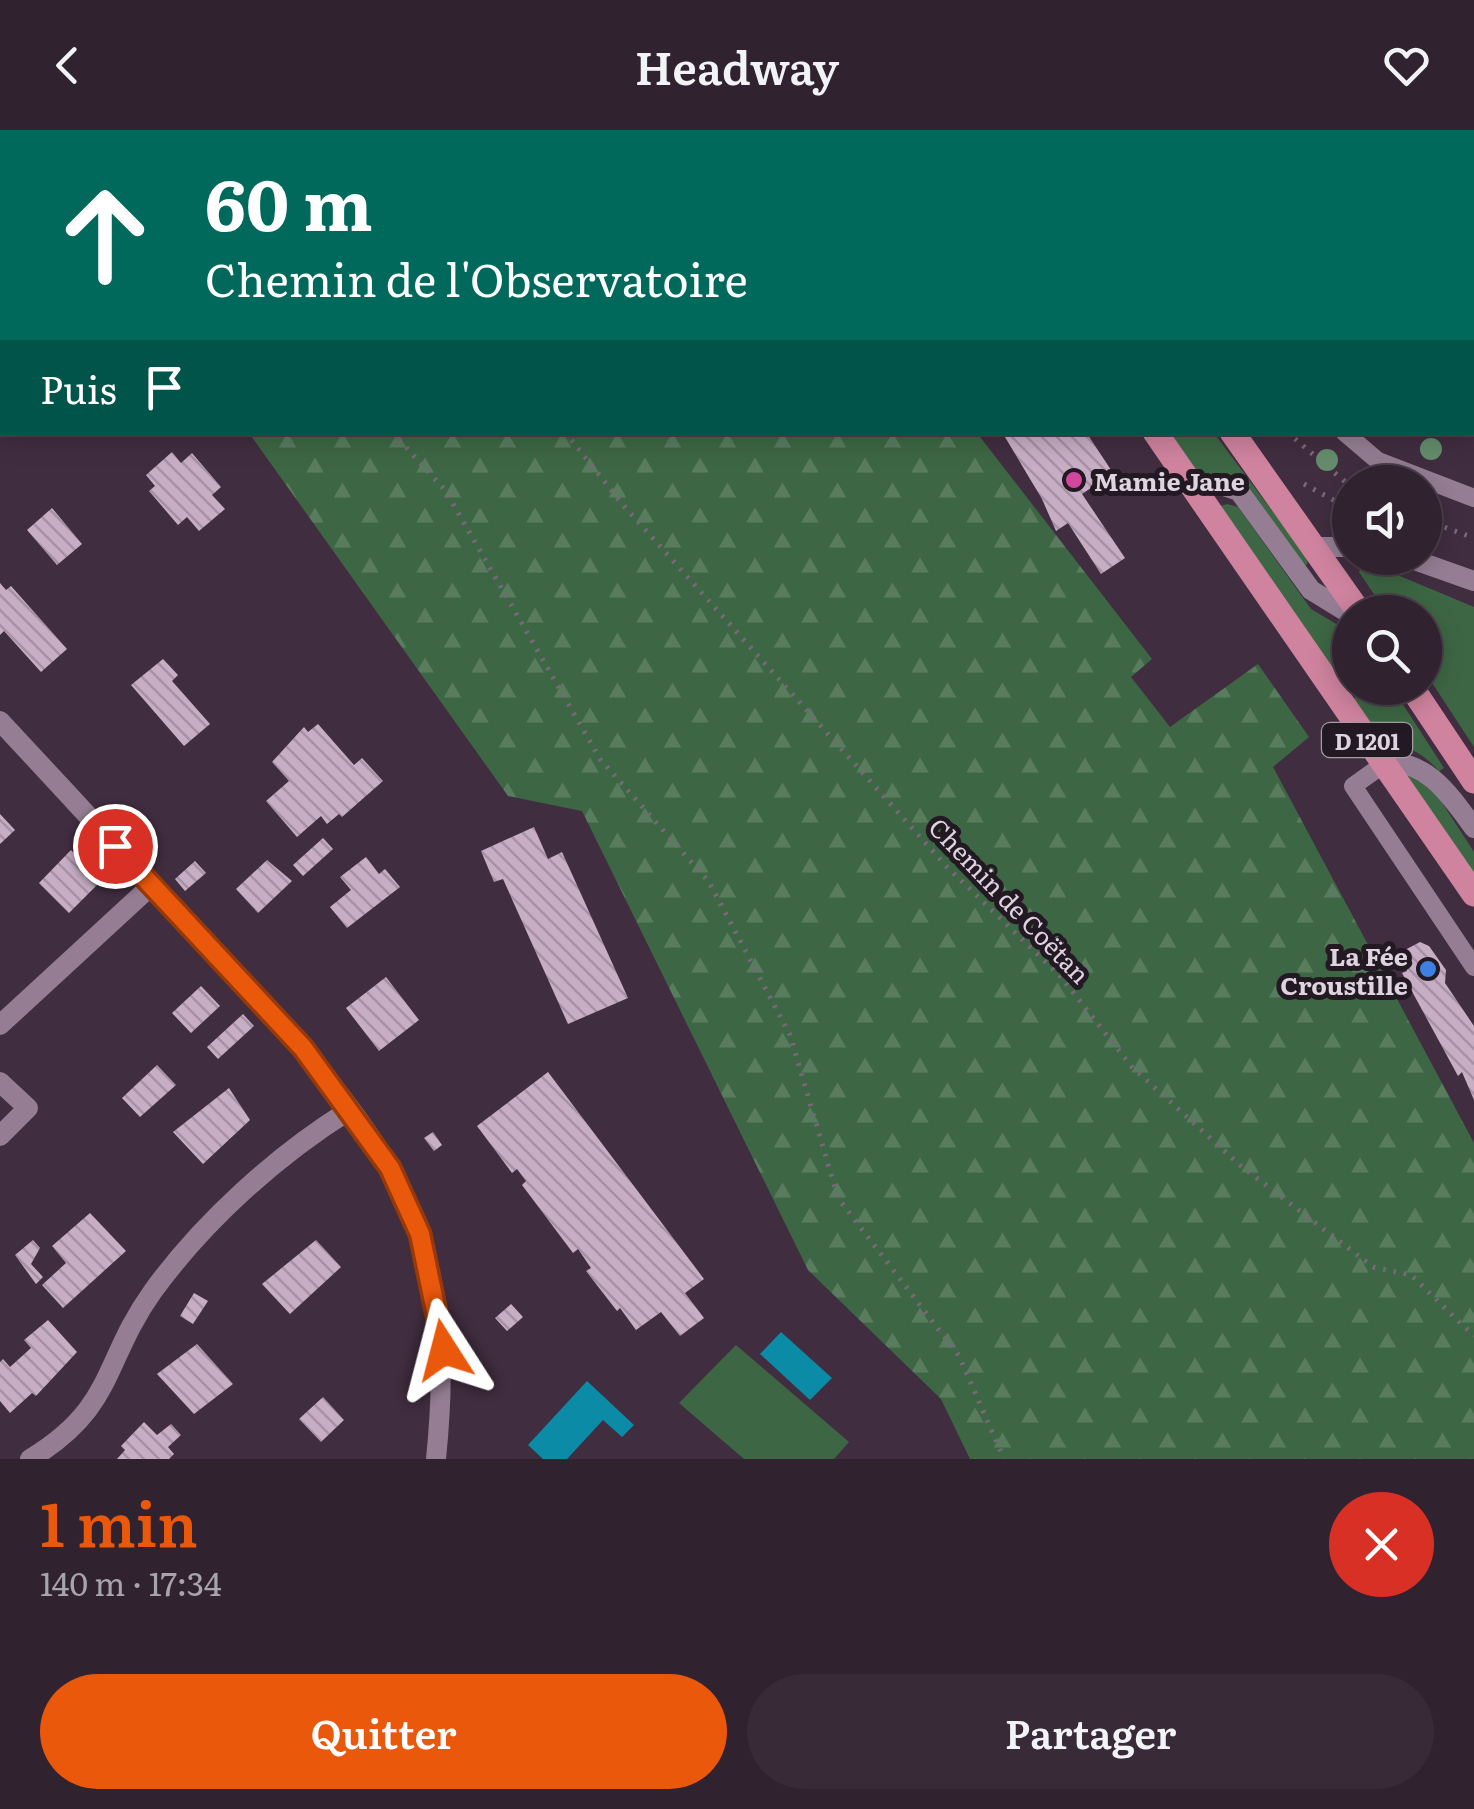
<!DOCTYPE html>
<html lang="fr">
<head>
<meta charset="utf-8">
<style>
  :root { --surface:#312230; --page:#392a38; --text:#f1f3f6; --muted:#a8a4ab; --line:#4c3f4c; --accent:#ea580c }
  body { margin:0; font-family:Literata,serif; background:var(--page); color:var(--text); height:100vh; display:flex; flex-direction:column; font-size:38px; white-space:nowrap }
  * { box-sizing:border-box; margin:0 }
  p { font-size:32px; color:var(--muted) }
  .icon { flex:none; width:55px; height:55px; fill:none; stroke:currentColor; stroke-width:2; stroke-linecap:round; stroke-linejoin:round }
  .map { position:relative; height:1329px; overflow:hidden }
  .details { display:flex; flex-direction:column; background:var(--surface); flex:1 }
  .details>* { flex:none }
  .top-card { position:absolute; left:0px; top:0px; width:1475px; height:305px; box-shadow:0 5px 25px #0003,0 0 0 2px var(--line); background:#00695c; color:#fff; overflow:hidden }
  .tools { position:absolute; left:1332px; top:335px; display:grid; gap:20px }
  .tools a { display:grid; place-items:center; width:110px; height:110px; border-radius:50%; background:var(--surface); box-shadow:0 5px 25px #0003,0 0 0 2px var(--line); font-size:50px }
  .pin { position:absolute; display:grid; place-items:center; width:85px; height:85px; color:#fff; margin:-42px; border:5px solid #fff; border-radius:50%; box-shadow:0 2px 10px #0007 }
  .me { position:absolute; width:110px; margin:-55px; rotate:351deg; stroke-linejoin:round; filter:drop-shadow(0 0 8px #0008) }
  .turn { display:flex; align-items:center; gap:35px; height:210px; padding:0 40px; font-size:45px }
  .turn .icon { width:130px; height:130px; stroke-width:2.5 }
  .turn b { display:block; font-size:70px; line-height:85px }
  .then { display:flex; align-items:center; height:95px; padding:0 40px; background:#0003; gap:20px; font-size:38px }
  .round { display:grid; place-items:center; flex:none; width:105px; height:105px; border-radius:52px; background:var(--page) }
  .head { display:flex; align-items:center; justify-content:space-between; height:170px; padding:0 40px }
  h1 { font-size:60px; font-weight:600; line-height:75px; color:var(--accent) }
  .primary-button { display:flex; gap:20px; margin-top:auto; padding:20px 40px }
  .primary-button a { flex:1; height:115px; border-radius:60px; background:var(--accent); color:#fff; font-size:40px; font-weight:600; line-height:115px; text-align:center }
  .primary-button a+a { background:var(--page); color:var(--text) }
  header { display:flex; justify-content:space-between; align-items:center; height:130px; padding:0 40px; background:var(--surface); font-size:45px; font-weight:600 }
  .map>svg:first-child { display:block }
  .green { fill:#3d6744 }
  .forest { fill:url(#forest-firs) }
  .water { fill:#0c8ba6 }
  .building { fill:url(#building-back-hatch) }
  .lines { fill:none; stroke-linecap:round; stroke-linejoin:round }
  .path { stroke:#796879; stroke-width:5; stroke-dasharray:2.5 8; stroke-linecap:butt }
  .service { stroke:#957e94; stroke-width:18 }
  .minor { stroke:#957e94; stroke-width:20 }
  .tertiary { stroke:#957e94; stroke-width:20 }
  .primary { stroke:#cf839e; stroke-width:25 }
  .tree { fill:#648c6c }
  .route-casing { stroke:#983908; stroke-width:25 }
  .route { stroke:#ea580c; stroke-width:18 }
  .hotel-dot { fill:#d1479c; stroke:#221922; stroke-width:4 }
  .shop-dot { fill:#3f7fe0; stroke:#221922; stroke-width:4 }
  .labels { text-anchor:middle; dominant-baseline:central; stroke-width:10; stroke-linejoin:round; paint-order:stroke }
  .shield { fill:#221922; stroke:#a79ba7; stroke-width:2.5 }
  .shield-label { font-size:22px; font-weight:bold; fill:#e0d3e0 }
  .poi-label { font-size:25px; font-weight:bold; fill:#e0d3e0; stroke:#221922; text-anchor:start }
  .street-label { font-size:25px; fill:#e0d3e0; stroke:#221922 }
</style>
</head>
<body>
<header><svg class="icon" aria-label="back" viewBox="0 0 24 24"><path d="M15 5l-7 7 7 7"/></svg>Headway<svg class="icon" aria-label="heart" viewBox="0 0 24 24"><path d="M12 20l-8-8c-3-5 5-10 8-4 3-6 11-1 8 4z"/></svg></header>
<div class="map">
<svg width="1474" height="1329" viewBox="0 0 1474 1329">
  <defs>
    <pattern id="forest-firs" width="22" height="20" patternUnits="userSpaceOnUse" patternTransform="scale(2.5)"><rect width="22" height="20" fill="#3d6744"/><path d="M5 1l3.5 6h-7zM16 11l3.5 6h-7z" fill="#597c5f"/></pattern>
    <pattern id="building-back-hatch" width="6" height="6" patternUnits="userSpaceOnUse" patternTransform="scale(2.5)"><rect width="6" height="6" fill="#c7aec5"/><path d="M-1 5l2 2M0 0l6 6M5-1l2 2" fill="none" stroke="#a692a4"/></pattern>
  </defs>
  <rect width="100%" height="100%" fill="#412d40"/>
  <g class="green">
    <path d="M1166 303H1214L1308 429 1307 435 1302 434 1246 353 1220 346 1197 347Z"/>
    <path d="M1227 374 1238 377 1311 479 1350 502V542L1346 537 1335 545 1218 377Z"/>
    <path d="M1364 431 1474 477V617L1425 542V482H1386L1359 442Z"/>
    <path d="M1370 558 1382 567 1393 559 1444 638 1439 641C1422 623 1410 615 1385 616L1351 570Z"/>
    <path d="M1418 644 1432 657 1474 722V746L1406 647Z"/>
    <path d="M736 1215 849 1312 834 1329H744L679 1273Z"/>
  </g>
  <g class="forest">
    <path d="M462 0H719L721 2H458Z"/>
    <path d="M249 303H977L1152 529 1131 547 1170 597 1258 534 1309 607 1273 637 1474 1013V1329H970L941 1269 808 1140 582 681 508 666Z"/>
  </g>
  <g class="water">
    <path d="M781 1202 832 1248 810 1270 760 1224Z"/>
    <path d="M587 1251 634 1295 622 1307 603 1290 567 1329H543L528 1315Z"/>
  </g>
  <g class="building">
    <path d="M1002 302H1086L1113 343 1082 364 1125 428 1101 444 1068 393 1056 401 1042 369Z"/>
    <path d="M172 322 181 333 192 323 221 357 212 365 225 379 199 401 187 387 178 395 149 361 155 356 146 345Z"/>
    <path d="M52 378 82 414 57 435 27 400Z"/>
    <path d="M0 453 6 460 11 456 67 519 41 542 4 501 0 505Z"/>
    <path d="M163 529 178 545 172 551 210 594 184 616 131 555Z"/>
    <path d="M318 594 354 635 362 628 383 651 342 687 339 684 327 694 321 686 297 707 266 671 289 651 272 632 304 597 308 602Z"/>
    <path d="M0 684 15 700 0 714Z"/>
    <path d="M534 697 548 729 562 722 628 868 568 894 503 749 494 752 481 721Z"/>
    <path d="M323 708 333 719 303 746 293 735Z"/>
    <path d="M71 720 101 751 69 783 39 753Z"/>
    <path d="M366 727 379 744 385 739 400 757 347 798 330 777 351 760 340 747Z"/>
    <path d="M267 730 292 751 258 783 236 759Z"/>
    <path d="M195 731 206 743 185 761 175 749Z"/>
    <path d="M1420 812 1429 816 1446 840 1445 853 1474 896V970L1462 942 1458 946 1402 843 1407 841 1403 821Z"/>
    <path d="M386 847 419 890 379 921 346 878Z"/>
    <path d="M201 856 220 876 191 903 172 883Z"/>
    <path d="M243 884 254 896 218 929 207 917Z"/>
    <path d="M157 935 176 955 140 987 122 968Z"/>
    <path d="M548 942 704 1149 685 1163 704 1188 680 1206 661 1182 636 1200 620 1178 617 1181 586 1141 591 1138 578 1119 573 1123 522 1055 526 1051 517 1039 512 1043 477 996Z"/>
    <path d="M229 958 250 990 203 1034 173 1002Z"/>
    <path d="M433 1002 442 1015 434 1021 424 1008Z"/>
    <path d="M90 1083 126 1121 63 1178 42 1155 66 1133 52 1116Z"/>
    <path d="M33 1110 40 1118 31 1134 43 1147 36 1154 15 1125Z"/>
    <path d="M316 1110 341 1137 290 1184 262 1154Z"/>
    <path d="M194 1163 208 1171 193 1194 180 1186Z"/>
    <path d="M511 1174 523 1187 507 1201 495 1188Z"/>
    <path d="M48 1190 77 1222 36 1266 32 1263 10 1283 0 1271V1232L3 1229 10 1237 31 1218 24 1210Z"/>
    <path d="M197 1214 233 1254 194 1284 157 1244Z"/>
    <path d="M323 1267 344 1290 321 1312 299 1289Z"/>
    <path d="M144 1292 157 1305 171 1294 181 1305 168 1317 174 1324 169 1329H117L125 1320 121 1316Z"/>
  </g>
  <g class="lines">
    <g class="path">
      <path d="M115 0 117 2"/>
      <path d="M1041 0 1043 2"/>
      <path d="M1465 0 1466 2"/>
      <path d="M1472 35 1474 42"/>
      <path d="M392 302 445 360 600 629 709 752 790 905 838 1068 959 1226 1004 1329"/>
      <path d="M565 302 624 376 946 736 1061 847 1131 936 1241 1036 1373 1137 1411 1145 1474 1206"/>
      <path d="M1287 302 1350 356"/>
      <path d="M1304 354 1350 379"/>
      <path d="M1425 390 1474 408"/>
    </g>
    <g class="service">
      <path d="M1101 0 1103 2"/>
      <path d="M1344 302 1378 331 1474 368"/>
      <path d="M1384 634 1353 656 1474 837"/>
    </g>
    <g class="minor">
      <path d="M0 273 2 272"/>
      <path d="M1195 359 1218 354 1239 361 1311 460 1350 484"/>
      <path d="M1312 417H1350"/>
      <path d="M1409 428 1474 451"/>
      <path d="M1384 634C1426 627 1452 668 1474 698"/>
      <path d="M0 895 152 755"/>
      <path d="M0 952 28 978 0 1006"/>
      <path d="M30 1329C116 1277 102 1232 153 1161 203 1092 276 1026 348 981"/>
    </g>
    <path class="tertiary" d="M0 591C69 665 137 739 206 814 280 894 386 999 420 1105 444 1181 444 1250 436 1329"/>
    <g class="primary">
      <path d="M943 0 944 2"/>
      <path d="M1003 0 1005 2"/>
      <path d="M1155 302 1474 764"/>
      <path d="M1232 302 1359 482"/>
      <path d="M1412 558 1474 651"/>
    </g>
  </g>
  <g class="tree">
    <circle cx="1431" cy="319" r="11"/>
    <circle cx="1327" cy="330" r="11"/>
  </g>
  <g class="lines">
    <g class="route-casing">
      <path id="route" d="M115 716 303 918 390 1038 420 1104 444 1220"/>
    </g>
    <use href="#route" class="route"/>
  </g>
  <circle class="hotel-dot" cx="1074" cy="350" r="10"/>
  <circle class="shop-dot" cx="1428" cy="839" r="10"/>
  <g class="labels">
    <rect class="shield" x="1322" y="593" width="90" height="34" rx="8"/>
    <g class="shield-label">
      <text x="1367" y="610">D 1201</text>
    </g>
    <g class="poi-label">
      <text x="1094" y="350">Mamie Jane</text>
      <text x="1408" y="825" text-anchor="end">La Fée<tspan x="1408" dy="29">Croustille</tspan></text>
    </g>
    <g class="street-label">
      <text transform="translate(1010 770) rotate(46)">Chemin de Coëtan</text>
    </g>
  </g>
</svg>
<div class="tools">
<a><svg class="icon" aria-label="sound" viewBox="0 0 24 24"><path d="M4 9h4l5-4v14l-5-4H4zM17 9q2 3 0 6"/></svg></a>
<a><svg class="icon" aria-label="search" viewBox="0 0 24 24"><circle cx="10" cy="10" r="6"/><path d="M15 15l6 6"/></svg></a>
</div>
<div class="pin" style="left:115px;top:716px;background:#d93025"><svg class="icon" aria-label="arrive" viewBox="0 0 24 24"><path d="M6 21V4h12l-3 4 3 4H6"/></svg></div>
<svg class="me" style="left:444px;top:1220px" viewBox="-20 -20 40 40"><path d="M0-17L14 15 0 8-14 15z" fill="#ea580c" stroke="#fff" stroke-width="4"/></svg>
<div class="top-card">
<div class="turn"><svg class="icon" aria-label="ahead" viewBox="0 0 24 24"><path d="M12 20V5M6 11l6-6 6 6"/></svg><div><b>60 m</b>Chemin de l'Observatoire</div></div>
<div class="then">Puis<svg class="icon" aria-label="arrive" viewBox="0 0 24 24"><path d="M6 21V4h12l-3 4 3 4H6"/></svg></div>
</div>
</div>
<section class="details">
<div class="head"><div><h1>1 min</h1><p>140 m · 17:34</p></div><a class="round" style="background:#d93025;color:#fff"><svg class="icon" aria-label="close" viewBox="0 0 24 24"><path d="M6 6l12 12M18 6L6 18"/></svg></a></div>
<div class="primary-button"><a>Quitter</a><a>Partager</a></div>
</section>
</body>
</html>
